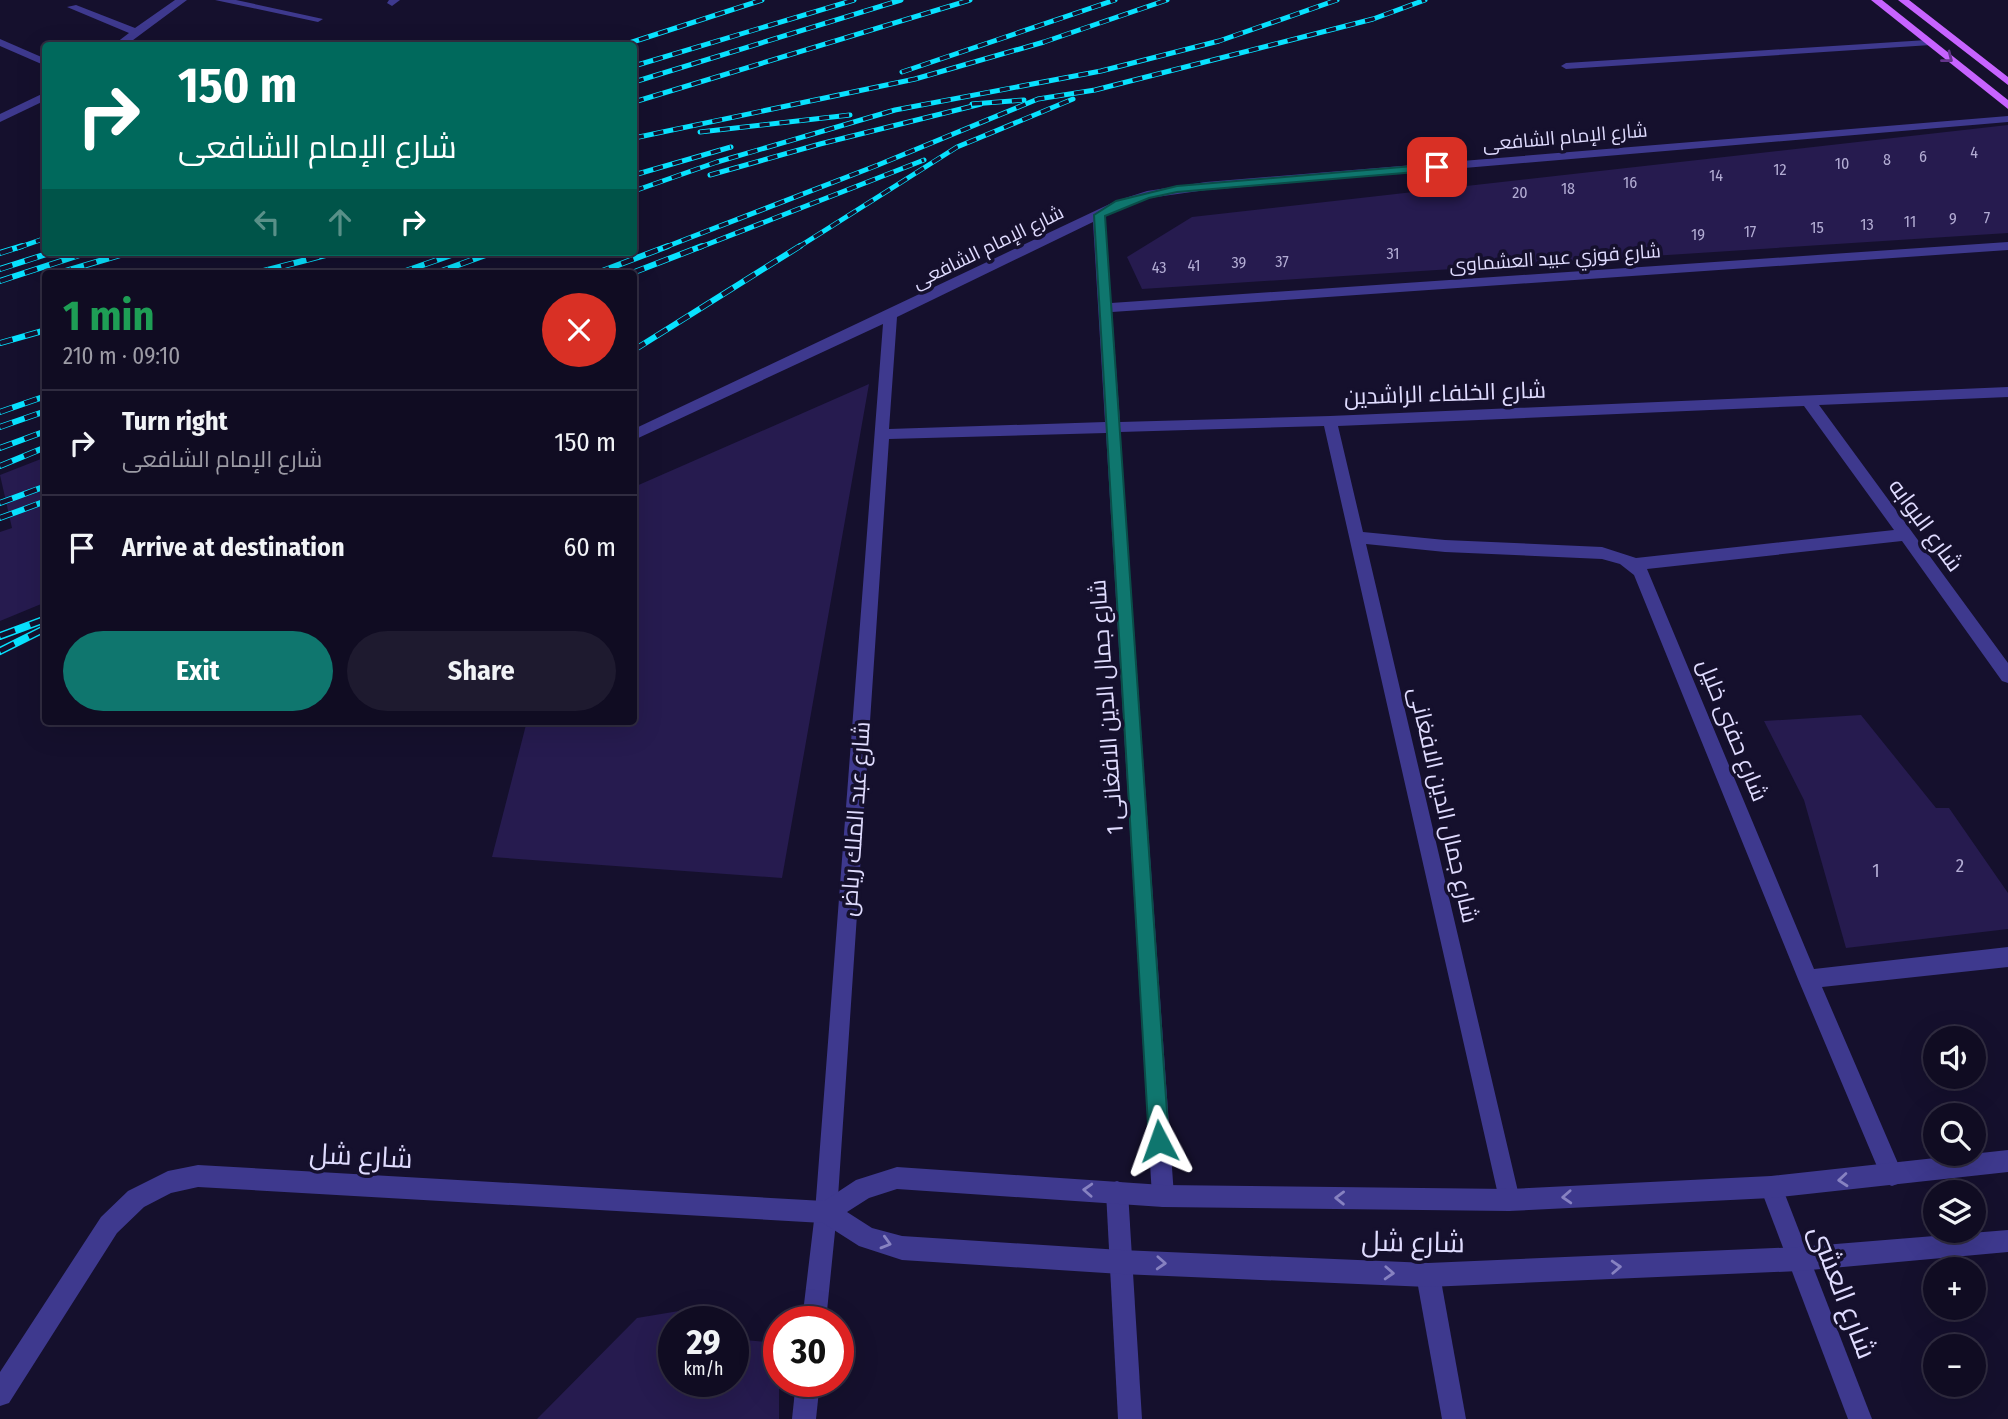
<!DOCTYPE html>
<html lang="en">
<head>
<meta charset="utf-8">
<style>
  :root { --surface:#100c22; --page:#1e1a2f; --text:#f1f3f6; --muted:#9c9ba5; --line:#302c40; --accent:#0f766e }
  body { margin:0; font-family:"Fira Sans Condensed",Cairo,sans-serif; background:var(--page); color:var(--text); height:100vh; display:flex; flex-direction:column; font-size:26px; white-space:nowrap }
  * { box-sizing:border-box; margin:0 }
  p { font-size:23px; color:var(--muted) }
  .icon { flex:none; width:38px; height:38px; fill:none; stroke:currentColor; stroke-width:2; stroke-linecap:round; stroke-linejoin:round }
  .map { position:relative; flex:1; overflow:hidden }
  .drawer { position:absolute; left:42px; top:270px; width:595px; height:455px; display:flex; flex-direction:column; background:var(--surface); border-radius:7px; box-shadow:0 7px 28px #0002,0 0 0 2px var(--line) }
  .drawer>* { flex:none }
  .hud { position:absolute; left:42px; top:42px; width:595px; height:214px; border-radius:7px; box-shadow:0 7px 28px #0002,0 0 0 2px var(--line); background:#00695c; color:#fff; overflow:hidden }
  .fabs { position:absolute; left:1923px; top:1026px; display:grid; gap:14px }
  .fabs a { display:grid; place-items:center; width:63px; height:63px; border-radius:50%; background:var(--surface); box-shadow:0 7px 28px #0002,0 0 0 2px var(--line); font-size:35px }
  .speed { position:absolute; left:658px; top:1306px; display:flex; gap:14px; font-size:35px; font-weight:700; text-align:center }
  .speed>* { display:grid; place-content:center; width:91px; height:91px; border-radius:50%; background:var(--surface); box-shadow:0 7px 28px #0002,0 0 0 2px var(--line); line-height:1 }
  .speed small { font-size:18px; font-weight:400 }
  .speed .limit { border:10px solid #d22; background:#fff; color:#111 }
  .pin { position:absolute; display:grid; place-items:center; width:60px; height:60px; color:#fff; margin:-30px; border-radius:14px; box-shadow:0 4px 10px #0006 }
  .me { position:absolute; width:77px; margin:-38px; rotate:356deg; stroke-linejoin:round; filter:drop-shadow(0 0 5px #0008) }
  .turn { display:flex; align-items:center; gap:24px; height:147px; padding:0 21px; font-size:32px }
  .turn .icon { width:91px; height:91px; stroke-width:2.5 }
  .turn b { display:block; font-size:49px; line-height:60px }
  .lanes { display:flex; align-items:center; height:66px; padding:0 21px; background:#0003; justify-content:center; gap:35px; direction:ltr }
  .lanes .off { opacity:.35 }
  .round { display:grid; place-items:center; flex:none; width:74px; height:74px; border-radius:37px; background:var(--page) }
  .head { display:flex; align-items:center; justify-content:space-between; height:119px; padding:0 21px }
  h1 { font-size:42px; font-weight:700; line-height:52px; color:#1e9e55 }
  .button { display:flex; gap:14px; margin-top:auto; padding:14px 21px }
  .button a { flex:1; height:80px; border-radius:42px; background:var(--accent); color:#fff; font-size:28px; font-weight:700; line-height:80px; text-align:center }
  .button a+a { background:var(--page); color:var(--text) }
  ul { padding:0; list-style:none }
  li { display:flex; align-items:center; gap:21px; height:105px; padding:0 21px; border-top:2px solid var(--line) }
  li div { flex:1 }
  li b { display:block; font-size:26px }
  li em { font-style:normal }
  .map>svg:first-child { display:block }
  .building { fill:#261b4f }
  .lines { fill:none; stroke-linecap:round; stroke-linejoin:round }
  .minor { fill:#3e398e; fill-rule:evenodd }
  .tertiary { fill:#3e398e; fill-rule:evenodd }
  .primary { fill:#c763ff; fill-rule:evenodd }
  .rail-far2-casing { stroke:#08e2ff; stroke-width:5 }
  .rail-far1-casing { stroke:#08e2ff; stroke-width:6 }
  .rail-casing { stroke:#08e2ff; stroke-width:8 }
  .rail-far2 { stroke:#15102d; stroke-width:3.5; stroke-dasharray:10; stroke-linecap:butt }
  .rail-far1 { stroke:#15102d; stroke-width:4.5; stroke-dasharray:13; stroke-linecap:butt }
  .rail { stroke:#15102d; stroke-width:5; stroke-dasharray:16; stroke-linecap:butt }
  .oneway { stroke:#65358c }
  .oneway2 { stroke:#8782c1 }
  .route { fill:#0f766e; stroke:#0a4d48; stroke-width:2 }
  .labels { text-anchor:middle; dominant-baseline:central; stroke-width:7; stroke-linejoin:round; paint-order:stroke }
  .far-number-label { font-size:16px; fill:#b2acd3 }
  .far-street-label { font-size:19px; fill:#e0dcff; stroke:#15102d }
  .number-label { font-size:19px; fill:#b2acd3 }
  .street-label { font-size:23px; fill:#e0dcff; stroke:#15102d }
  .near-street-label { font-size:28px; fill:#e0dcff; stroke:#15102d }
</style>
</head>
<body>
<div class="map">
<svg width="2008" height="1419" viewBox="0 0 2008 1419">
  <rect width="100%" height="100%" fill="#15102d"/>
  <g class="building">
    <path d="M2008 125V233L1142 289 1127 257 1192 217Z"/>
    <path d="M869 384 782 878 492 857 527 721H634V487Z"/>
    <path d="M46 457V602L0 621V532L12 528 0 475Z"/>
    <path d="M1861 715 1936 808H1949L2008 893V929L1846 948 1804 800 1764 721Z"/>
    <path d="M709 1306 716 1321H674V1381H733V1339L779 1343V1419H537L637 1318Z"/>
  </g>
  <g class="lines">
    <g class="minor">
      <path d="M175 0H187L125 46H112L129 33 67 7 76 5 135 28Z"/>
      <path d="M215 0H236L323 19 318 22Z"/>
      <path d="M389 0H400L392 6 387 3Z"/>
      <path d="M0 39 46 59V66L0 46Z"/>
      <path d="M1927 40 1932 43 1931 45 1566 69 1561 66 1566 63Z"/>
      <path d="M46 92V100L0 122V114Z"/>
      <path d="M2008 116V122L1206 190 1149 198 1105 216 1111 303 2008 242V250L1112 312 1120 422 1330 416 2008 387V397L1819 405 2008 663V683L2002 681 1902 541 1647 569 1814 969 2008 947V967L1822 987 1903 1175 1900 1183 1892 1186 1884 1183 1798 979 1634 575 1620 564 1602 559 1445 552 1366 544 1520 1200 1517 1208 1509 1211 1501 1208 1324 426 1120 432 1174 1196 1171 1204 1163 1207 1155 1204 1152 1196 1106 433 889 439 837 1212 826 1321H802L815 1212 883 324 634 440V429L1116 201 1147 191 1206 182ZM1093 222 1105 422 889 429 897 317ZM1804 406 1894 530 1636 558 1602 547 1445 540 1363 532 1338 426Z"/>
      <path d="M1771 1176 1779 1179 1872 1419H1848L1760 1187 1763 1179Z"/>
      <path d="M1117 1181 1125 1184 1128 1192 1142 1419H1118L1106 1192 1109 1184Z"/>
      <path d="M1428 1263 1436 1267 1440 1275 1466 1419H1442L1416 1275 1420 1267Z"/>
      <path d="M796 1381H820L816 1419H792Z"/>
    </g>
    <path class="tertiary" d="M2008 1150V1172L1771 1198 1509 1211 1163 1207 897 1189 869 1198 847 1212 872 1228 902 1236 1121 1250 1428 1263 1799 1247 2008 1230V1252L1799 1271 1428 1287 1121 1274 902 1260 859 1246 823 1223 198 1187 171 1193 144 1207 117 1233 9 1403 0 1406V1372L101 1217 128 1191 168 1171 198 1165 824 1201 856 1180 897 1167 1163 1185 1509 1189 1771 1176Z"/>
    <g class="primary">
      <path d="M1871 0H1882L2008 100V109Z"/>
      <path d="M1898 0H1909L2008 77V85Z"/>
    </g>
    <g class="rail-far2-casing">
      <g id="rail-far2">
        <path d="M620 46 762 0"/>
        <path d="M634 66 854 0"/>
        <path d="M902 72 1115 0"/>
        <path d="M634 82 901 0"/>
        <path d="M634 102 970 0"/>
        <path d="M972 104 1024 100"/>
        <path d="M700 132 850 115"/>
        <path d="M634 138 915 79 1044 42 1167 0"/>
        <path d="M634 175 731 147"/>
        <path d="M710 175 820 144 981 104"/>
        <path d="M634 191 717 162 895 110 1101 71 1219 41 1337 0"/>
        <path d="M17 248 46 238"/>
        <path d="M663 248 878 165 1038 99 1095 90 1373 19 1425 0"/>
        <path d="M698 248 924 160"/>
        <path d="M797 248 957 147 1073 99"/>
      </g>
    </g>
    <g class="rail-far1-casing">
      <g id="rail-far1">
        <path d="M0 253 22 246"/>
        <path d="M0 269 53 252"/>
        <path d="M59 273 130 252"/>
        <path d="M256 273 337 252"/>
        <path d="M400 273 460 252"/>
        <path d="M436 273 494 252"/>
        <path d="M597 273 668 246"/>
        <path d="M632 273 702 246"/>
        <path d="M0 281 89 252"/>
        <path d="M0 343 46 330"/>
        <path d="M634 350 800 246"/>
        <path d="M0 412 46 396"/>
        <path d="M0 427 46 411"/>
        <path d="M0 448 46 431"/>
        <path d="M0 466 46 447"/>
        <path d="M0 503 46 486"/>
        <path d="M0 518 46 501"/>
      </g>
    </g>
    <g class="rail-casing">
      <g id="rail">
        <path d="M0 636 46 619"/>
        <path d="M0 651 46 628"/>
      </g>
    </g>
    <use href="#rail-far2" class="rail-far2"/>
    <use href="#rail-far1" class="rail-far1"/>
    <use href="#rail" class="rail"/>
  </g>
  <defs><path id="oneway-chevron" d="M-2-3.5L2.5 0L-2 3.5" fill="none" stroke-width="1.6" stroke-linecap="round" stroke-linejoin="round" transform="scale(1.75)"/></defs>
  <use class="oneway" href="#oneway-chevron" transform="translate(1948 58) rotate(38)"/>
  <g class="oneway2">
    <use href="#oneway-chevron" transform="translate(1843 1180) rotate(175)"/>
    <use href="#oneway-chevron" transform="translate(1088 1190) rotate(-177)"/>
    <use href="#oneway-chevron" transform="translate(1567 1197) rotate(177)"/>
    <use href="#oneway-chevron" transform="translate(1340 1198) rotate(-179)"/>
    <use href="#oneway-chevron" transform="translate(886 1243) rotate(16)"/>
    <use href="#oneway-chevron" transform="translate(1161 1263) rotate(3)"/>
    <use href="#oneway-chevron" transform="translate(1616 1267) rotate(-3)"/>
    <use href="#oneway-chevron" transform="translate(1389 1273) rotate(3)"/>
  </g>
  <path class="route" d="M1437 164 1440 165V170L1177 192 1149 198 1105 216 1169 1141 1166 1148 1159 1151 1152 1148 1149 1141 1094 215 1116 201 1177 186Z"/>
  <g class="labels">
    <g class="far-number-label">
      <text x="1974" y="152">4</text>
      <text x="1923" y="156">6</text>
      <text x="1887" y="159">8</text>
      <text x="1842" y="163">10</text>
      <text x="1780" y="169">12</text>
      <text x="1716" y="175">14</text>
      <text x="1630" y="182">16</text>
      <text x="1568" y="188">18</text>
      <text x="1520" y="192">20</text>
      <text x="1987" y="217">7</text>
      <text x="1953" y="218">9</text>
      <text x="1910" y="221">11</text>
      <text x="1867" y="224">13</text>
      <text x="1817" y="227">15</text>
      <text x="1750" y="231">17</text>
      <text x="1698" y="234">19</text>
      <text x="1393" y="253">31</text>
      <text x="1282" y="261">37</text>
      <text x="1239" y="262">39</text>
      <text x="1194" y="265">41</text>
      <text x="1159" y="267">43</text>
    </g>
    <g class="far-street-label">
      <text transform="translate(1565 137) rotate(-5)">شارع الإمام الشافعى</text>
      <text transform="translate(988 247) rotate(-26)">شارع الإمام الشافعى</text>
      <text transform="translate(1555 258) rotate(-4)">شارع فوزي عبيد العشماوى</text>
    </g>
    <g class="number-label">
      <text x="1960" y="865">2</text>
      <text x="1876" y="870">1</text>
    </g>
    <g class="street-label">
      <text transform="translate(1445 393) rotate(-2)">شارع الخلفاء الراشدين</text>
      <text transform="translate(1926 525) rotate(54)">شارع البوابه</text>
      <text transform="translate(1106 707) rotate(-94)">شارع جمال الدين الافغانى 1</text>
      <text transform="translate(1733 730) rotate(68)">شارع حفنى خليل</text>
      <text transform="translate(1444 805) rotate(77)">شارع جمال الدين الافغانى</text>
      <text transform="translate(855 819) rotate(-86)">شارع عبد الملك رياض</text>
    </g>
    <g class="near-street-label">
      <text transform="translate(361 1156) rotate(3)">شارع شل</text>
      <text transform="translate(1413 1242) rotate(1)">شارع شل</text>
      <text transform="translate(1843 1292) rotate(69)">شارع العشى</text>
    </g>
  </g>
</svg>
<div class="fabs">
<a><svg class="icon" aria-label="sound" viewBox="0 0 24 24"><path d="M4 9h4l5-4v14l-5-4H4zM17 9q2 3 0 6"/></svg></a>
<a><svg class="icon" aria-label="search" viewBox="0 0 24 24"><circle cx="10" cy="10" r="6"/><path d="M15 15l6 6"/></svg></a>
<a><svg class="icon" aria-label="layers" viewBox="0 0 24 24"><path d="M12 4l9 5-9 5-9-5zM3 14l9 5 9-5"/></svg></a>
<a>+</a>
<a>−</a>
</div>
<div class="speed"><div>29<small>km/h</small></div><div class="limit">30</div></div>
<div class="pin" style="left:1437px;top:167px;background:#d93025"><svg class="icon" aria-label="arrive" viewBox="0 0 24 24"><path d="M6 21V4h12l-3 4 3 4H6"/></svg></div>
<svg class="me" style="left:1159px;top:1141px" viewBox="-20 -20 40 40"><path d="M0-17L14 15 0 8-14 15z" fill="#0f766e" stroke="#fff" stroke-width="4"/></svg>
<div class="hud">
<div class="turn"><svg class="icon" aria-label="right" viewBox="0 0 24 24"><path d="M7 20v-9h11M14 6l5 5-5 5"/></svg><div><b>150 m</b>شارع الإمام الشافعى</div></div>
<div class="lanes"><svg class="icon off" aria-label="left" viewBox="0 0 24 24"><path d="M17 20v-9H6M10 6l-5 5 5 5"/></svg><svg class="icon off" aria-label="ahead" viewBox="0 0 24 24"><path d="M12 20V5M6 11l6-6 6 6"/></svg><svg class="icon" aria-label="right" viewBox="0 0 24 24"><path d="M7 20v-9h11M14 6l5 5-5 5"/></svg></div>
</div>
<section class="drawer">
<div class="head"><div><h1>1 min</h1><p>210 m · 09:10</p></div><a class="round" style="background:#d93025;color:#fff"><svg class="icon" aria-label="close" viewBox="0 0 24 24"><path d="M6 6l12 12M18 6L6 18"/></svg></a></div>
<ul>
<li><svg class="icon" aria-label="right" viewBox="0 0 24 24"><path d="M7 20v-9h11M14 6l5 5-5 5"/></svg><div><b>Turn right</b><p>شارع الإمام الشافعى</p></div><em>150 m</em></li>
<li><svg class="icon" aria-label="arrive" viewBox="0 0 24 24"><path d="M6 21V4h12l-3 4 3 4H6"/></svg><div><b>Arrive at destination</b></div><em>60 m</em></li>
</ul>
<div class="button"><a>Exit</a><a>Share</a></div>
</section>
</div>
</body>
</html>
